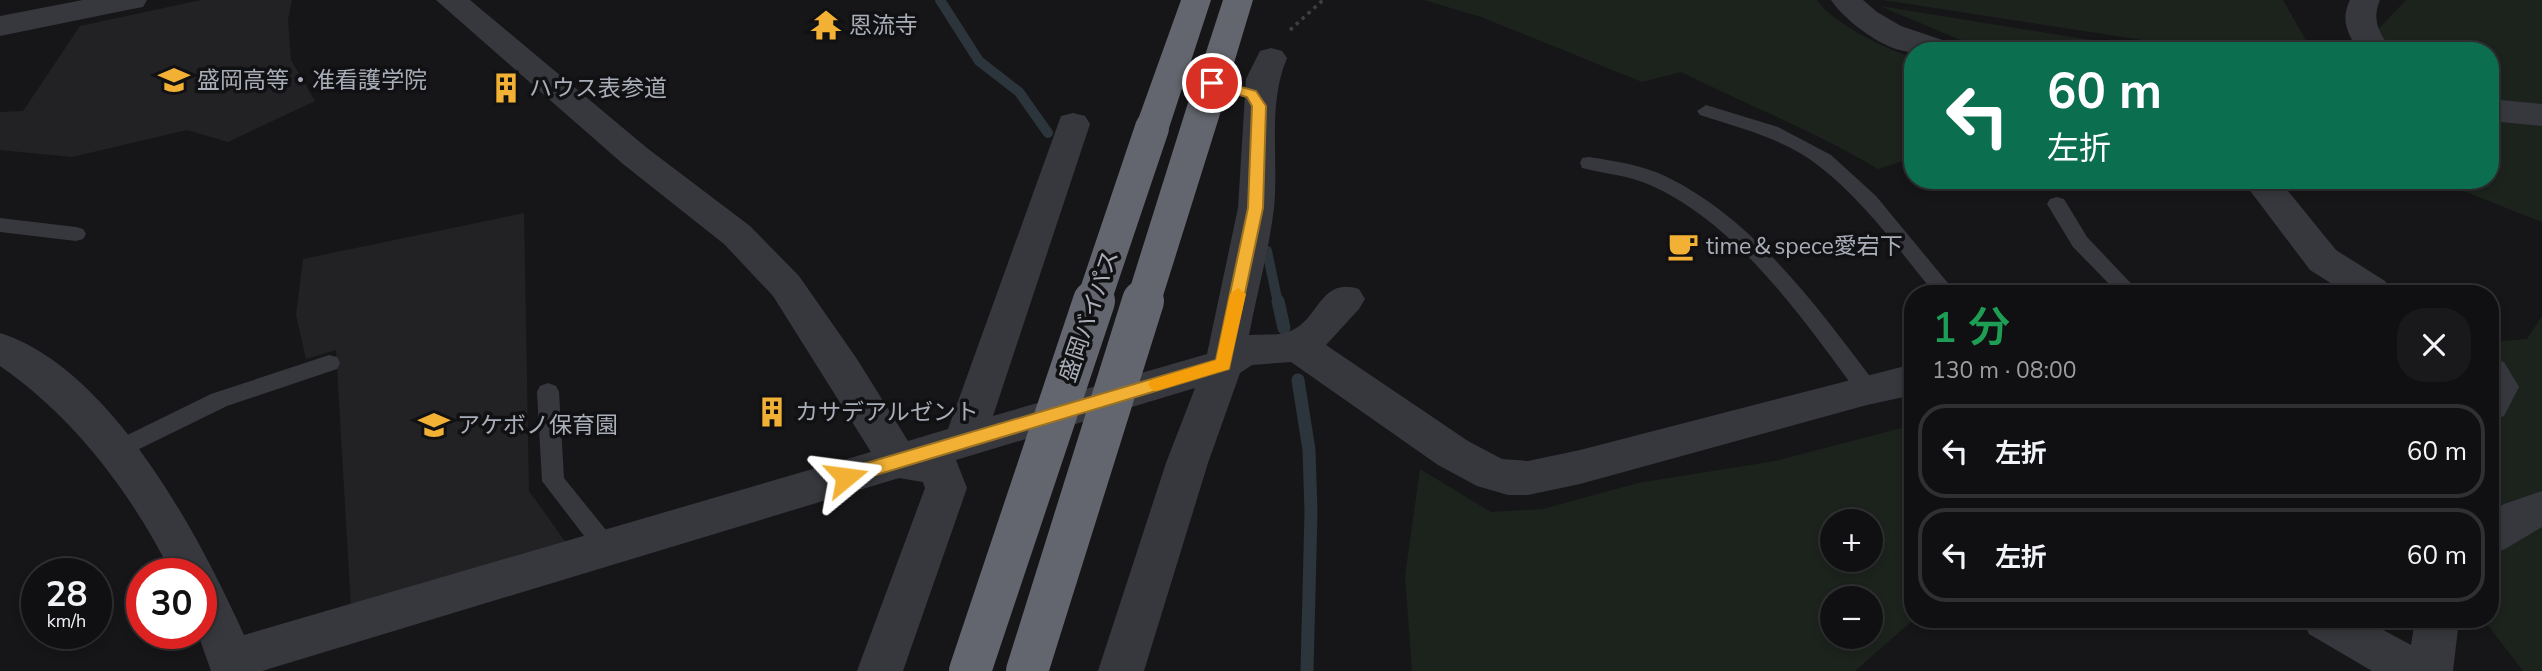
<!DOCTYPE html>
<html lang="ja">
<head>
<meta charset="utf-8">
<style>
  :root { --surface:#101012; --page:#19191b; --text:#f1f3f6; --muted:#9c9d9f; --line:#303032 }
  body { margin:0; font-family:"Nunito Sans","Noto Sans JP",sans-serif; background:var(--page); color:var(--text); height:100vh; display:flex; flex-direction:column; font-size:26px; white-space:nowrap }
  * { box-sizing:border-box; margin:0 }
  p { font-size:23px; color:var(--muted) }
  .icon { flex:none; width:38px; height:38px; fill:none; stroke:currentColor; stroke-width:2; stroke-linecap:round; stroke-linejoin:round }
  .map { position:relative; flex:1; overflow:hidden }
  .side { position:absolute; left:1904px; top:285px; width:595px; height:343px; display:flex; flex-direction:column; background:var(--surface); border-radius:28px; box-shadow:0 4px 10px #0003,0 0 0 2px var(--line) }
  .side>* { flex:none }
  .top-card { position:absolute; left:1904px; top:42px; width:595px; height:147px; border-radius:28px; box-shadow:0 4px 10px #0003,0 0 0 2px var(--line); background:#0b6e4f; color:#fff; overflow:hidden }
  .controls { position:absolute; left:1820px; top:509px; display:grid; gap:14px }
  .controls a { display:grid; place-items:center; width:63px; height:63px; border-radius:50%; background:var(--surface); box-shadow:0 4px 10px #0003,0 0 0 2px var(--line); font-size:35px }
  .speed { position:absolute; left:21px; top:558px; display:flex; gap:14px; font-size:35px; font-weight:700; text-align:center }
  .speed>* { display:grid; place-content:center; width:91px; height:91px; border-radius:50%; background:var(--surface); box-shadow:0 4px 10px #0003,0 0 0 2px var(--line); line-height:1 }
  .speed small { font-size:18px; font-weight:400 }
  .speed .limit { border:10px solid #d22; background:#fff; color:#111 }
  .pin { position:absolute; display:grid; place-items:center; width:60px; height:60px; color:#fff; margin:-30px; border:4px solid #fff; border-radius:50%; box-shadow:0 2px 7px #0007 }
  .me { position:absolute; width:77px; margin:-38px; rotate:74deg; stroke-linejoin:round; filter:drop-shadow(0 0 5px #0008) }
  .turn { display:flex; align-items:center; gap:24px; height:147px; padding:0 28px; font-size:32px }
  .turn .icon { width:91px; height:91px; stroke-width:2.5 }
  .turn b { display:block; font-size:49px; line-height:60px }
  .round { display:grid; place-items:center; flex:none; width:74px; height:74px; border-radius:28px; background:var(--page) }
  .headline { display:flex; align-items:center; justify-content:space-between; height:119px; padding:0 28px }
  h1 { font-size:42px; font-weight:600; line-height:52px; color:#1e9e55 }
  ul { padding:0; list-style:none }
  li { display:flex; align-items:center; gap:21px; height:94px; margin:0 14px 10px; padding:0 14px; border:4px solid var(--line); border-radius:28px }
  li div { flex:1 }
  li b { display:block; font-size:26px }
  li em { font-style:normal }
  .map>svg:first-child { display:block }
  .built { fill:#222225 }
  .green { fill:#1c231d; fill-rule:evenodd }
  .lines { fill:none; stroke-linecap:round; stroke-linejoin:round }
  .stream-far1 { stroke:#2c353c; stroke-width:10 }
  .stream { stroke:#2c353c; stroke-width:13 }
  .path { stroke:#3d3f44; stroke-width:3.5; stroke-dasharray:3.5 4.5; stroke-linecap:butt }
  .lane { fill:#37383d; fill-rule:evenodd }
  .street { fill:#37383d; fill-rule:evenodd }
  .highway { fill:#63666e; fill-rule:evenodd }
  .highway-bridge-far1 { stroke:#63666e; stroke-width:34 }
  .highway-bridge { stroke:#63666e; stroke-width:42 }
  .route { fill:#f2b134; stroke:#9d7322; stroke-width:2 }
  .slow { fill:#f59e0b }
  .labels { text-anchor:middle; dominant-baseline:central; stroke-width:7; stroke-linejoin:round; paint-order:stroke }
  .poi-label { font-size:23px; fill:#a8adb8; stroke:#111113; text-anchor:start }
  .street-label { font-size:23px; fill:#a8adb8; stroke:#111113 }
</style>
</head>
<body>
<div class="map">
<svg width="2542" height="671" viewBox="0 0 2542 671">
  <rect width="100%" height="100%" fill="#161618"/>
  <g class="built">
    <path d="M201 0H292L288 20 291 60 315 101 228 142 187 130 72 157 0 150V112L23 111 80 26Z"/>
    <path d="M524 213 529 491 567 544 351 608 336 350 306 359 296 315 303 259Z"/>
  </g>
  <g class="green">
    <path d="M1424 0H1817C1831 23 1887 49 1913 58V158L1878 169C1815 131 1747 105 1681 72L1642 82 1481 17Z"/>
    <path d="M1883 0H2283L2312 51H2213Z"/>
    <path d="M2406 0H2542V222L2435 180H2490V51H2358Z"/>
    <path d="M1880 6 2127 46 2157 51H2020L1958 39Z"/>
    <path d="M2542 316V671H2523L2484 620H2490V342L2527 339Z"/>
    <path d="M1913 425V620L1855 671H1412L1405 576 1420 469 1491 512 1543 509 1638 483 1775 461ZM1832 522H1871V560H1832ZM1871 598V637H1832V598Z"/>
  </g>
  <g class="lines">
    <g class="stream-far1">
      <path d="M940 0 979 61 1019 92 1048 133"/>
      <path d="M1267 251 1278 303"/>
    </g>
    <g class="stream">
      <path d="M1278 301 1284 328"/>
      <path d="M1298 380 1309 450 1311 512 1307 671"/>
    </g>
    <path class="path" d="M1290 30 1323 0"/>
    <g class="lane">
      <path d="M1706 105 1778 127 1831 155 1876 196 1957 294H1935C1899 250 1864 201 1819 166 1785 139 1740 128 1700 115L1697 111Z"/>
      <path d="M1589 157C1615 161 1643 165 1667 177 1755 220 1817 307 1875 383L1878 389 1875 395 1867 398 1859 395C1804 320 1737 223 1650 185 1628 175 1605 174 1582 168L1580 163 1582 158Z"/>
      <path d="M2057 197 2064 199 2087 237 2141 294H2119L2073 247 2047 204 2050 199Z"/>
      <path d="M0 218 76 227 83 229 86 234 83 239 76 241 0 232Z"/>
      <path d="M329 355 337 357 340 363 337 369 227 406 123 457 115 460 107 457 104 451 107 445 211 394Z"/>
      <path d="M548 383 556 386 559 392 564 478 614 540 618 547 614 554 606 557 598 554 542 481 537 392 540 386Z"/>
    </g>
    <g class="street">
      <path d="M83 0H147L143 7 132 9 0 36V16Z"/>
      <path d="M436 0H470L647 148 750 226 799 276 857 359 908 441 948 429 1061 116 1073 113 1085 116 1090 124 993 416 1207 354 1238 208 1246 79 1260 51 1271 48 1282 51 1287 58C1267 106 1279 158 1274 208 1269 250 1257 293 1249 335 1261 334 1277 336 1288 332 1319 322 1319 276 1359 289L1365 299 1359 309 1326 345 1468 441 1502 459 1528 461 1580 450 1913 364V395L1867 405 1580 484 1528 495H1508L1477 486 1438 465 1291 362 1252 365 1240 373 1208 463 1144 671H1098L1166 463 1195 388 956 460 967 488 903 671H857L925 488 923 482 899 478 262 671H211L198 634H201V574H172C131 493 75 418 0 366V333C111 368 199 535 244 635L871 452 773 296 724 244 623 164Z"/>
      <path d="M1831 0H1863L1877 12 1901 26 1954 44 1959 51C1944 51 1924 53 1911 52 1885 51 1845 21 1831 0Z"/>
      <path d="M2350 0H2380C2371 21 2380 33 2392 51H2359C2348 34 2340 20 2350 0Z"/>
      <path d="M2490 99 2542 104V126L2490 121Z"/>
      <path d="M2242 180H2279L2336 250 2385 281 2391 291 2389 294H2348L2310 270Z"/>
      <path d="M2490 358 2504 362 2519 387 2504 416 2490 421Z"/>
      <path d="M2542 491V527L2505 549 2490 554V513L2504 504Z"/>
      <path d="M2303 620H2365L2411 645 2415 620H2459L2453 671H2372L2309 634Z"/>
    </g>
    <g class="highway">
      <path d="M1181 0H1211L1169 128 1164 136 1152 139 1140 136 1135 128Z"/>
      <path d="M1223 0H1253L1228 83 1224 91 1212 94 1200 91 1196 83Z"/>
    </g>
    <g class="highway-bridge-far1">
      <path d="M1093 303 1152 128"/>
      <path d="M1143 303 1212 83"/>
    </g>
    <g class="highway-bridge">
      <path d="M970 671 1094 301"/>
      <path d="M1027 671 1143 301"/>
    </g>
  </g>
  <path class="route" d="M1212 79 1256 91 1266 106 1263 208 1229 369 846 484 840 482 837 477 840 471 846 469 1216 360 1248 208 1252 106 1247 97 1207 86 1205 83Z"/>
  <path class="slow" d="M1238 288 1246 294 1229 369 1156 391 1151 389 1148 384 1151 380 1216 360 1230 294Z"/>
  <defs>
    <g id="temple-bare" transform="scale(2.415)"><path d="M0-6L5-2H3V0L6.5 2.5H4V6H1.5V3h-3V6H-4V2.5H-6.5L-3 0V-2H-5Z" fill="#f2b134" stroke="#111113" stroke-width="2.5" paint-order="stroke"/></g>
    <g id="school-bare" transform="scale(2.415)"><path d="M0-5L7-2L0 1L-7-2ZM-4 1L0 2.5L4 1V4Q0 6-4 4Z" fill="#f2b134" stroke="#111113" stroke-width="2.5" paint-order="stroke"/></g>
    <g id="building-bare" transform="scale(2.415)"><path d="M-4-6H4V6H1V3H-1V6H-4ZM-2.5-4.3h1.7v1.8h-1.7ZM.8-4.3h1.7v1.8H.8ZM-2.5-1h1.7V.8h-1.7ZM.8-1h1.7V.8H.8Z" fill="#f2b134" stroke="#111113" stroke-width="2.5" paint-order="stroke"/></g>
    <g id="cafe-bare" transform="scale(2.415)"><path d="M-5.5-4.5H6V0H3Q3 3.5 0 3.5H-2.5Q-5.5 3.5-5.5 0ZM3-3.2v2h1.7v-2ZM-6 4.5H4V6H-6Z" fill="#f2b134" stroke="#111113" stroke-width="2.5" paint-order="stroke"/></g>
  </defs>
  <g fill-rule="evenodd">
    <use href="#temple-bare" x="826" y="25"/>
    <use href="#school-bare" x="174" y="80"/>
    <use href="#building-bare" x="506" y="88"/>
    <use href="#cafe-bare" x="1683" y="246"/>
    <use href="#building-bare" x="772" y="412"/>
    <use href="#school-bare" x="434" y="425"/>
  </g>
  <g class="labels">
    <g class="poi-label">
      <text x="849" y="25">恩流寺</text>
      <text x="197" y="80">盛岡高等・准看護学院</text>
      <text x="529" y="88">ハウス表参道</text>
      <text x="1706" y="246">time＆spece愛宕下</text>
      <text x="795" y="412">カサデアルゼント</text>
      <text x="457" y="425">アケボノ保育園</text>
    </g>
    <g class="street-label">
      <text transform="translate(1089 316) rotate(-71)">盛岡バイパス</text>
    </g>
  </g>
</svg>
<div class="controls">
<a>+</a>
<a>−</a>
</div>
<div class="speed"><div>28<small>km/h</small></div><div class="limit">30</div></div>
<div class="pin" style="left:1212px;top:83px;background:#d93025"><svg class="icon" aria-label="arrive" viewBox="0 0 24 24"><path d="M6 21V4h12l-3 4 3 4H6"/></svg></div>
<svg class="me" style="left:846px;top:477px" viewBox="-20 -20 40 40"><path d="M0-17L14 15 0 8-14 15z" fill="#f2b134" stroke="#fff" stroke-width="4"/></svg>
<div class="top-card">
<div class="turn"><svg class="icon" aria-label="left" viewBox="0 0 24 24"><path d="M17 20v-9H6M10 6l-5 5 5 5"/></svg><div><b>60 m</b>左折</div></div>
</div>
<section class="side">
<div class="headline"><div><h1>1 分</h1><p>130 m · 08:00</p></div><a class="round"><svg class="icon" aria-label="close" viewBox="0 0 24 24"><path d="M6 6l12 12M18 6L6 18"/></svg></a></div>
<ul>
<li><svg class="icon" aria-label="left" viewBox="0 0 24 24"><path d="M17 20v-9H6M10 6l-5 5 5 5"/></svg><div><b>左折</b></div><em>60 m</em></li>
<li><svg class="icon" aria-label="left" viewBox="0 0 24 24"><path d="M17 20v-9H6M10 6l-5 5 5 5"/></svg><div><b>左折</b></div><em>60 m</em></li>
</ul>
</section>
</div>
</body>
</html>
